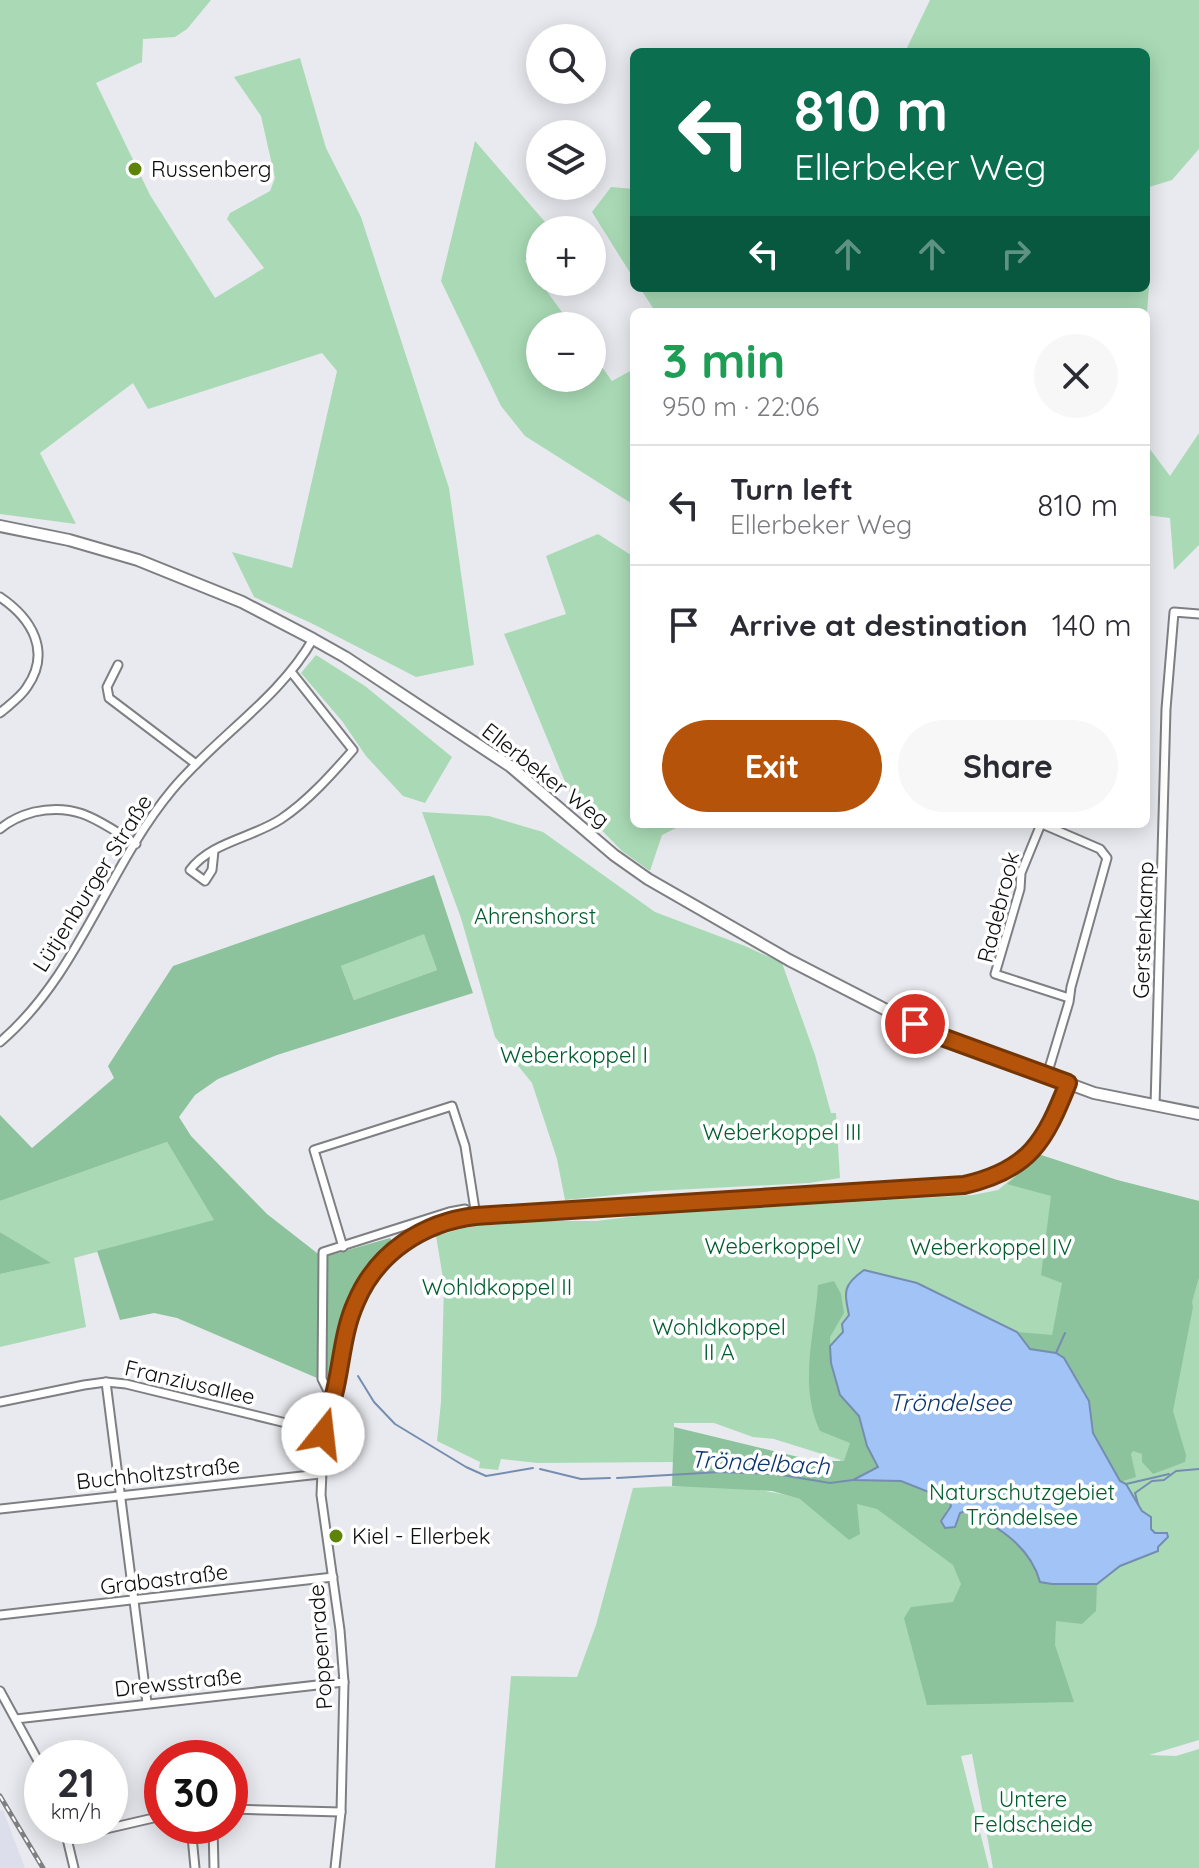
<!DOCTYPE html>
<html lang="en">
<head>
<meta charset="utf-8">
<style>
  :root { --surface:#fff; --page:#f7f7f7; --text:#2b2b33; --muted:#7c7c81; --line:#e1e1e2; --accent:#b45309 }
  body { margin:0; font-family:Quicksand,sans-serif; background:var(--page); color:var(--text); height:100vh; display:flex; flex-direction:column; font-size:30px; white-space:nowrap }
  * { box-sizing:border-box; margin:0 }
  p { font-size:26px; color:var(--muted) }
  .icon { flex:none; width:44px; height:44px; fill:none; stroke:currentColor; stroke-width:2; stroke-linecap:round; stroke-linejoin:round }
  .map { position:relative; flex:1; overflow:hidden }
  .sheet { position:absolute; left:630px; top:308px; width:520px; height:520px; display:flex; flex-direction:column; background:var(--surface); border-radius:12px; box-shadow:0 4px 20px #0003 }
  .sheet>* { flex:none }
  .top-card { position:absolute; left:630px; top:48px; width:520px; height:244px; border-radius:12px; box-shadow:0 4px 20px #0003; background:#0b6e4f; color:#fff; overflow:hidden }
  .buttons { position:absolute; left:526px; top:24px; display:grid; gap:16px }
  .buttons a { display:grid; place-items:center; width:80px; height:80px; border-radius:50%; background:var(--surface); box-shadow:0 4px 20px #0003; font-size:40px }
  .speed { position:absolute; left:24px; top:1740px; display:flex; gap:16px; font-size:40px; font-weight:700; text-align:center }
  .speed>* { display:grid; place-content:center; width:104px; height:104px; border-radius:50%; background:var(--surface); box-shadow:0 4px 20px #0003; line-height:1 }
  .speed small { font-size:20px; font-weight:400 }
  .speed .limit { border:12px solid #d22; background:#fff; color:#111 }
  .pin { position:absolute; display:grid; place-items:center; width:68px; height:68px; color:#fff; margin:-34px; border:4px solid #fff; border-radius:50%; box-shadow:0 2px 8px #0007 }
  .me { position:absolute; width:88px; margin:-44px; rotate:16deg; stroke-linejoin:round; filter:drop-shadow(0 0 6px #0008) }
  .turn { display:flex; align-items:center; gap:28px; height:168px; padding:0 32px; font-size:36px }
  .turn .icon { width:104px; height:104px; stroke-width:2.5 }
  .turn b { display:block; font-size:56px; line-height:68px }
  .lanes { display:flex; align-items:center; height:76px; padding:0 32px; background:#0003; justify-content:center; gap:40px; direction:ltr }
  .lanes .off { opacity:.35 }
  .round { display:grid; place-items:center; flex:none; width:84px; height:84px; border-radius:42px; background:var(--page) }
  .head { display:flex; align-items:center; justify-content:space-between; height:136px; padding:0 32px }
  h1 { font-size:48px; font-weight:700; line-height:60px; color:#1e9e55 }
  .button { display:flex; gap:16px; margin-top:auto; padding:16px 32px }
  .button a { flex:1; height:92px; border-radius:48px; background:var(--accent); color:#fff; font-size:32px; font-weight:700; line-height:92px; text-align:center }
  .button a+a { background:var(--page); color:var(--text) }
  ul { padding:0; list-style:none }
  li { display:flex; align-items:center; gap:24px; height:120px; padding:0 32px; border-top:2px solid var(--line) }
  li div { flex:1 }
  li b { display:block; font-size:30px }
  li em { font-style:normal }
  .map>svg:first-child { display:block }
  .built { fill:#dcdfeb }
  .green { fill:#a9dab5 }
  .forest { fill:#8dc39c; fill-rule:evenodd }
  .water { fill:#a1c3f5; stroke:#758db0; stroke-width:2 }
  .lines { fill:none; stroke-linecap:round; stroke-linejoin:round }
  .stream { stroke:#758db0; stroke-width:2 }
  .street-casing { stroke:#7e7f83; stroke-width:11 }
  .secondary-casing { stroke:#7e7f83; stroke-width:14 }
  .street { stroke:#fff; stroke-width:7 }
  .secondary { stroke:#fff; stroke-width:10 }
  .rail-casing { stroke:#7f8083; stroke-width:5 }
  .rail { stroke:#fff; stroke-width:2; stroke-dasharray:6; stroke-linecap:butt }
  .route-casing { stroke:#753606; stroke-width:20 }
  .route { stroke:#b45309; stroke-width:14 }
  .poi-dot { fill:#5e8407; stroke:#fff; stroke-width:3 }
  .labels { text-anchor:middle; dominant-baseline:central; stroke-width:7; stroke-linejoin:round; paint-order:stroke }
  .poi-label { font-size:22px; fill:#0e0e10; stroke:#fff; text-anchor:start }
  .street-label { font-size:22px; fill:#0e0e10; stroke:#fff }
  .park-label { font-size:22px; fill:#005d2d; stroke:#fff }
  .water-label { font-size:24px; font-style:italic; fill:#0d3670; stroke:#fff }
</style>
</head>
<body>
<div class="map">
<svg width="1199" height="1868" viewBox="0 0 1199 1868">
  <rect width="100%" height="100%" fill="#e9eaef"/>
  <path class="built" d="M3 1810 25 1868H0V1811Z"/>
  <g class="green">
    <path d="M0 0H211L187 29 175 37 143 39 142 62 96 83 150 195 215 298 264 268 227 219 230 213 270 191 275 178 261 116 234 77 300 58 326 148 361 217 449 488 474 665 416 677 311 623 254 597 232 552 292 568 337 371 322 353 148 409 133 383 40 453 76 524 0 514Z"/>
    <path d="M930 0H1199V149L1172 180 1146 188V52H905Z"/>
    <path d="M475 141 552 230H540V248L525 261 572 326H540V378H592V353L612 381 634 369V505L525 436 501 406 441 281Z"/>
    <path d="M611 187 634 189V279L592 212Z"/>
    <path d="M1146 285 1149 287 1146 326V312H652L653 308 640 288H1146Z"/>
    <path d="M1199 433V545L1174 570 1170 518 1146 515V444L1170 476Z"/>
    <path d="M598 534 634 557V824H684L662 835 650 871 622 851 573 801 504 634 566 614 546 556Z"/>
    <path d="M316 655 365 686 452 757 425 803 403 796 366 756 342 721 301 673Z"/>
    <path d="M422 812 489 816 543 832 655 912 745 946 782 963 815 1055 831 1113H836L840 1178 809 1183 654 1191 565 1200 557 1159 532 1083 495 1037 461 918Z"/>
    <path d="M424 933 437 970 354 1000 341 966Z"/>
    <path d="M167 1142 215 1221 74 1258 86 1327 0 1347V1274L50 1263 0 1232V1201Z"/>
    <path d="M1041 1155 1117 1180 1199 1201V1740L1149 1755 1176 1756 1199 1749V1868H993L972 1754 961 1756 989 1868H495L511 1676 577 1677 596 1625 633 1488C688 1485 747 1483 800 1499L841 1460 774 1439 753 1437 714 1423H674L673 1462 538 1463 501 1459 498 1470 479 1468 480 1462 437 1441 441 1402 444 1284 436 1236 468 1227 541 1221H596L654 1214 973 1195 998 1190Z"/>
  </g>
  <g class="forest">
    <path d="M434 875 473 993 277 1055 218 1079 195 1095 179 1117 191 1136 267 1214 317 1253 334 1254 390 1238 395 1244C347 1289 344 1323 331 1384L177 1318 154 1313 120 1320 97 1251 214 1220 167 1142 0 1201V1115L32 1148 114 1078 108 1066 173 966ZM424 934 437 970 354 1000 341 966Z"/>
    <path d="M1041 1155 1117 1180 1199 1201V1277L1192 1302 1193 1307 1173 1411 1186 1455 1185 1462 1153 1474 1142 1462V1454L1133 1451 1131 1454 1136 1477 1120 1482 1093 1433 1089 1401 1064 1358 1056 1353 1030 1349 1017 1332 1052 1335 1062 1283 1041 1275 1051 1196 1007 1184Z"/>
    <path d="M0 1232 51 1263 0 1274Z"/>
    <path d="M834 1281 841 1294 844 1313 830 1337 831 1363 840 1395 859 1416 867 1446 878 1467 855 1480 901 1481 949 1500 951 1505 945 1512 960 1513 966 1510C997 1528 1029 1545 1040 1582L1052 1584H1097L1096 1611 1082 1624 1056 1621 1055 1645 1074 1702 927 1705 904 1618 911 1607 953 1602 961 1584 953 1565 877 1509 857 1504 860 1534 849 1540 800 1499 772 1491 672 1486 674 1427 815 1461H844L850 1443 820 1431C798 1384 815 1334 818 1285Z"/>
  </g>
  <path class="water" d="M864 1270 917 1283 1017 1332 1030 1349 1056 1353 1064 1358 1089 1401 1093 1433 1120 1481 1126 1484 1142 1511 1151 1517V1529L1155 1533H1167L1168 1537 1158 1547V1551L1120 1566 1097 1584H1052L1040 1582C1030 1545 997 1527 967 1510L960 1513 955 1527 945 1528 941 1521 951 1506 949 1500 901 1481 853 1480 878 1467 867 1446 859 1416 840 1395 831 1363 830 1346 843 1332 842 1324 849 1315C844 1291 843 1285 864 1270Z"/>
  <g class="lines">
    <g class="stream">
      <path d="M1056 1353 1065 1333"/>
      <path d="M358 1376 374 1402 395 1424 466 1467 486 1476 533 1468"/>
      <path d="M540 1469 581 1479 610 1478"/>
      <path d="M617 1478 720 1472 776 1474 830 1483 853 1480"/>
      <path d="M1126 1484 1169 1474"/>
      <path d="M1138 1504 1135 1493 1152 1481 1164 1480 1176 1471 1199 1469"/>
    </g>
    <g class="street-casing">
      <g id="street">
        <path d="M0 597C31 618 52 651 27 687 21 697 9 705 0 713"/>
        <path d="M118 665 107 687 109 698 196 764"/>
        <path d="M1041 824 1021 873 1020 889 995 974 1069 998"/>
        <path d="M1042 824 1100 849 1107 858 1071 987 1069 1002 1047 1075"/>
        <path d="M0 829C9 821 23 815 34 812 78 802 100 822 136 844"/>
        <path d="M214 851 212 870 205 881 190 870C211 842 252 838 281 819 308 801 332 774 353 750L292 673"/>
        <path d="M0 1042C79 975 107 868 172 790 216 737 279 699 313 639"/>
        <path d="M1155 1106 1166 709 1174 612 1199 614"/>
        <path d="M343 1247 314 1150 452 1106 465 1146 476 1216"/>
        <path d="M106 1382 147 1703"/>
        <path d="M335 1392 327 1389 322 1379 323 1252 449 1212 465 1209 476 1216"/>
        <path d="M0 1402 84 1385 106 1382 126 1384 290 1424 315 1428 324 1425"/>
        <path d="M0 1509 320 1474"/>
        <path d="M0 1615 333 1577"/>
        <path d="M0 1691 42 1768"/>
        <path d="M16 1719 344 1682"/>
        <path d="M230 1809 341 1812"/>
        <path d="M64 1826 74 1868"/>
        <path d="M191 1826 195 1868"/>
        <path d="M213 1826 214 1868"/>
        <path d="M67 1838 162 1816"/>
        <path d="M335 1868 341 1812 344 1682 340 1630 321 1495 324 1425 335 1392 348 1323 366 1282 390 1253 415 1235 461 1218 964 1185C1027 1171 1046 1139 1068 1083"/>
      </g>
    </g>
    <g class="secondary-casing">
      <path id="secondary" d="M0 526 69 540 138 560 242 602 313 639 345 657 510 766 614 855 648 879 789 960 896 1015 942 1037 1094 1093 1199 1114"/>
    </g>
    <use href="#street" class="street"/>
    <use href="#secondary" class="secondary"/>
    <g class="rail-casing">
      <path id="rail" d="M0 1796 43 1868"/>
    </g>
    <use href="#rail" class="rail"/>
  </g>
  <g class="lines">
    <g class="route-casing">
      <path id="route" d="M323 1434C324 1418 333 1403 336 1386 342 1358 344 1328 356 1302 377 1252 424 1222 476 1216L964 1185C1030 1170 1045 1141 1068 1083L942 1037 915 1024"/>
    </g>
    <use href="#route" class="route"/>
  </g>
  <g class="poi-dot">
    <circle cx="135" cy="169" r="8"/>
    <circle cx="336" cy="1536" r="8"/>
  </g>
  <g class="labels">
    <g class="poi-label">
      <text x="151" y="169">Russenberg</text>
      <text x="352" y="1536">Kiel - Ellerbek</text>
    </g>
    <g class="street-label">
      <text transform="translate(546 775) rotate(38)">Ellerbeker Weg</text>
      <text transform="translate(92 883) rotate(-58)">Lütjenburger Straße</text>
      <text transform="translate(998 907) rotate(-76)">Radebrook</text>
      <text transform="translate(1143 930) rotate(-88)">Gerstenkamp</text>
      <text transform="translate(190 1382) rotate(13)">Franziusallee</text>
      <text transform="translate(158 1473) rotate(-6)">Buchholtzstraße</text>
      <text transform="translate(164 1579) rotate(-7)">Grabastraße</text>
      <text transform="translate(320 1647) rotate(-94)">Poppenrade</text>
      <text transform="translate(178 1682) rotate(-6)">Drewsstraße</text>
    </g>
    <g class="park-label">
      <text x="535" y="916">Ahrenshorst</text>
      <text x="574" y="1055">Weberkoppel I</text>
      <text x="782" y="1132">Weberkoppel III</text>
      <text x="783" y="1246">Weberkoppel V</text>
      <text x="991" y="1247">Weberkoppel IV</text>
      <text x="497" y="1287">Wohldkoppel II</text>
      <text x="719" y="1327">Wohldkoppel<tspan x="719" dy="25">II A</tspan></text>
      <text x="1022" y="1492">Naturschutzgebiet<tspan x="1022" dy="25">Tröndelsee</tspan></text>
      <text x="1033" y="1799">Untere<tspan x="1033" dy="25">Feldscheide</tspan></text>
    </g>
    <g class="water-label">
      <text x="950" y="1402">Tröndelsee</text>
      <text transform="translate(760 1462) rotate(3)">Tröndelbach</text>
    </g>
  </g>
</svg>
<div class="buttons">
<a><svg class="icon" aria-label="search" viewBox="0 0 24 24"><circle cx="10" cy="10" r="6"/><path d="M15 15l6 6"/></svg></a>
<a><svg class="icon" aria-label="layers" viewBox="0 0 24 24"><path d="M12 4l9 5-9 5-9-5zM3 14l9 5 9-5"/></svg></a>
<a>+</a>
<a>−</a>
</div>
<div class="speed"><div>21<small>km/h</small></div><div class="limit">30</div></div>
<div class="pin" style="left:915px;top:1024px;background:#d93025"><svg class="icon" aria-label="arrive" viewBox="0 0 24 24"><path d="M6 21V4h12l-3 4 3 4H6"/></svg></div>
<svg class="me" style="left:323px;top:1434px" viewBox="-20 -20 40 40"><circle r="19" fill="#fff"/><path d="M0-13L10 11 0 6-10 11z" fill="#b45309"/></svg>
<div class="top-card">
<div class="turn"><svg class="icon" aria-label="left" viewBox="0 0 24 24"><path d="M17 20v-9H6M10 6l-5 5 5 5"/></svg><div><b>810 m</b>Ellerbeker Weg</div></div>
<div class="lanes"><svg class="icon" aria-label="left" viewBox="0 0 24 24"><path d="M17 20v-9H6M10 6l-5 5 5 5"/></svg><svg class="icon off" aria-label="ahead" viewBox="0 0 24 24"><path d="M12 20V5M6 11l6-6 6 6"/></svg><svg class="icon off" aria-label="ahead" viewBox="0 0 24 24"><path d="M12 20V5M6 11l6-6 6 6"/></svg><svg class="icon off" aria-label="right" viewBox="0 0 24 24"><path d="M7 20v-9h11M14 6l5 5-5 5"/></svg></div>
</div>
<section class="sheet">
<div class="head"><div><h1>3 min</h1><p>950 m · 22:06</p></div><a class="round"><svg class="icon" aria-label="close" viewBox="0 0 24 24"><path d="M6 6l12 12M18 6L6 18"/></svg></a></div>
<ul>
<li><svg class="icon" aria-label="left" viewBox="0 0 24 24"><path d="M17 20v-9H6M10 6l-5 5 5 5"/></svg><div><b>Turn left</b><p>Ellerbeker Weg</p></div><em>810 m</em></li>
<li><svg class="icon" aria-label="arrive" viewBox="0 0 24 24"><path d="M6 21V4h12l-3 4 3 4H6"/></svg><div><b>Arrive at destination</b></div><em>140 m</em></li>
</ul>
<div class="button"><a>Exit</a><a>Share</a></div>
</section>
</div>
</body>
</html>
